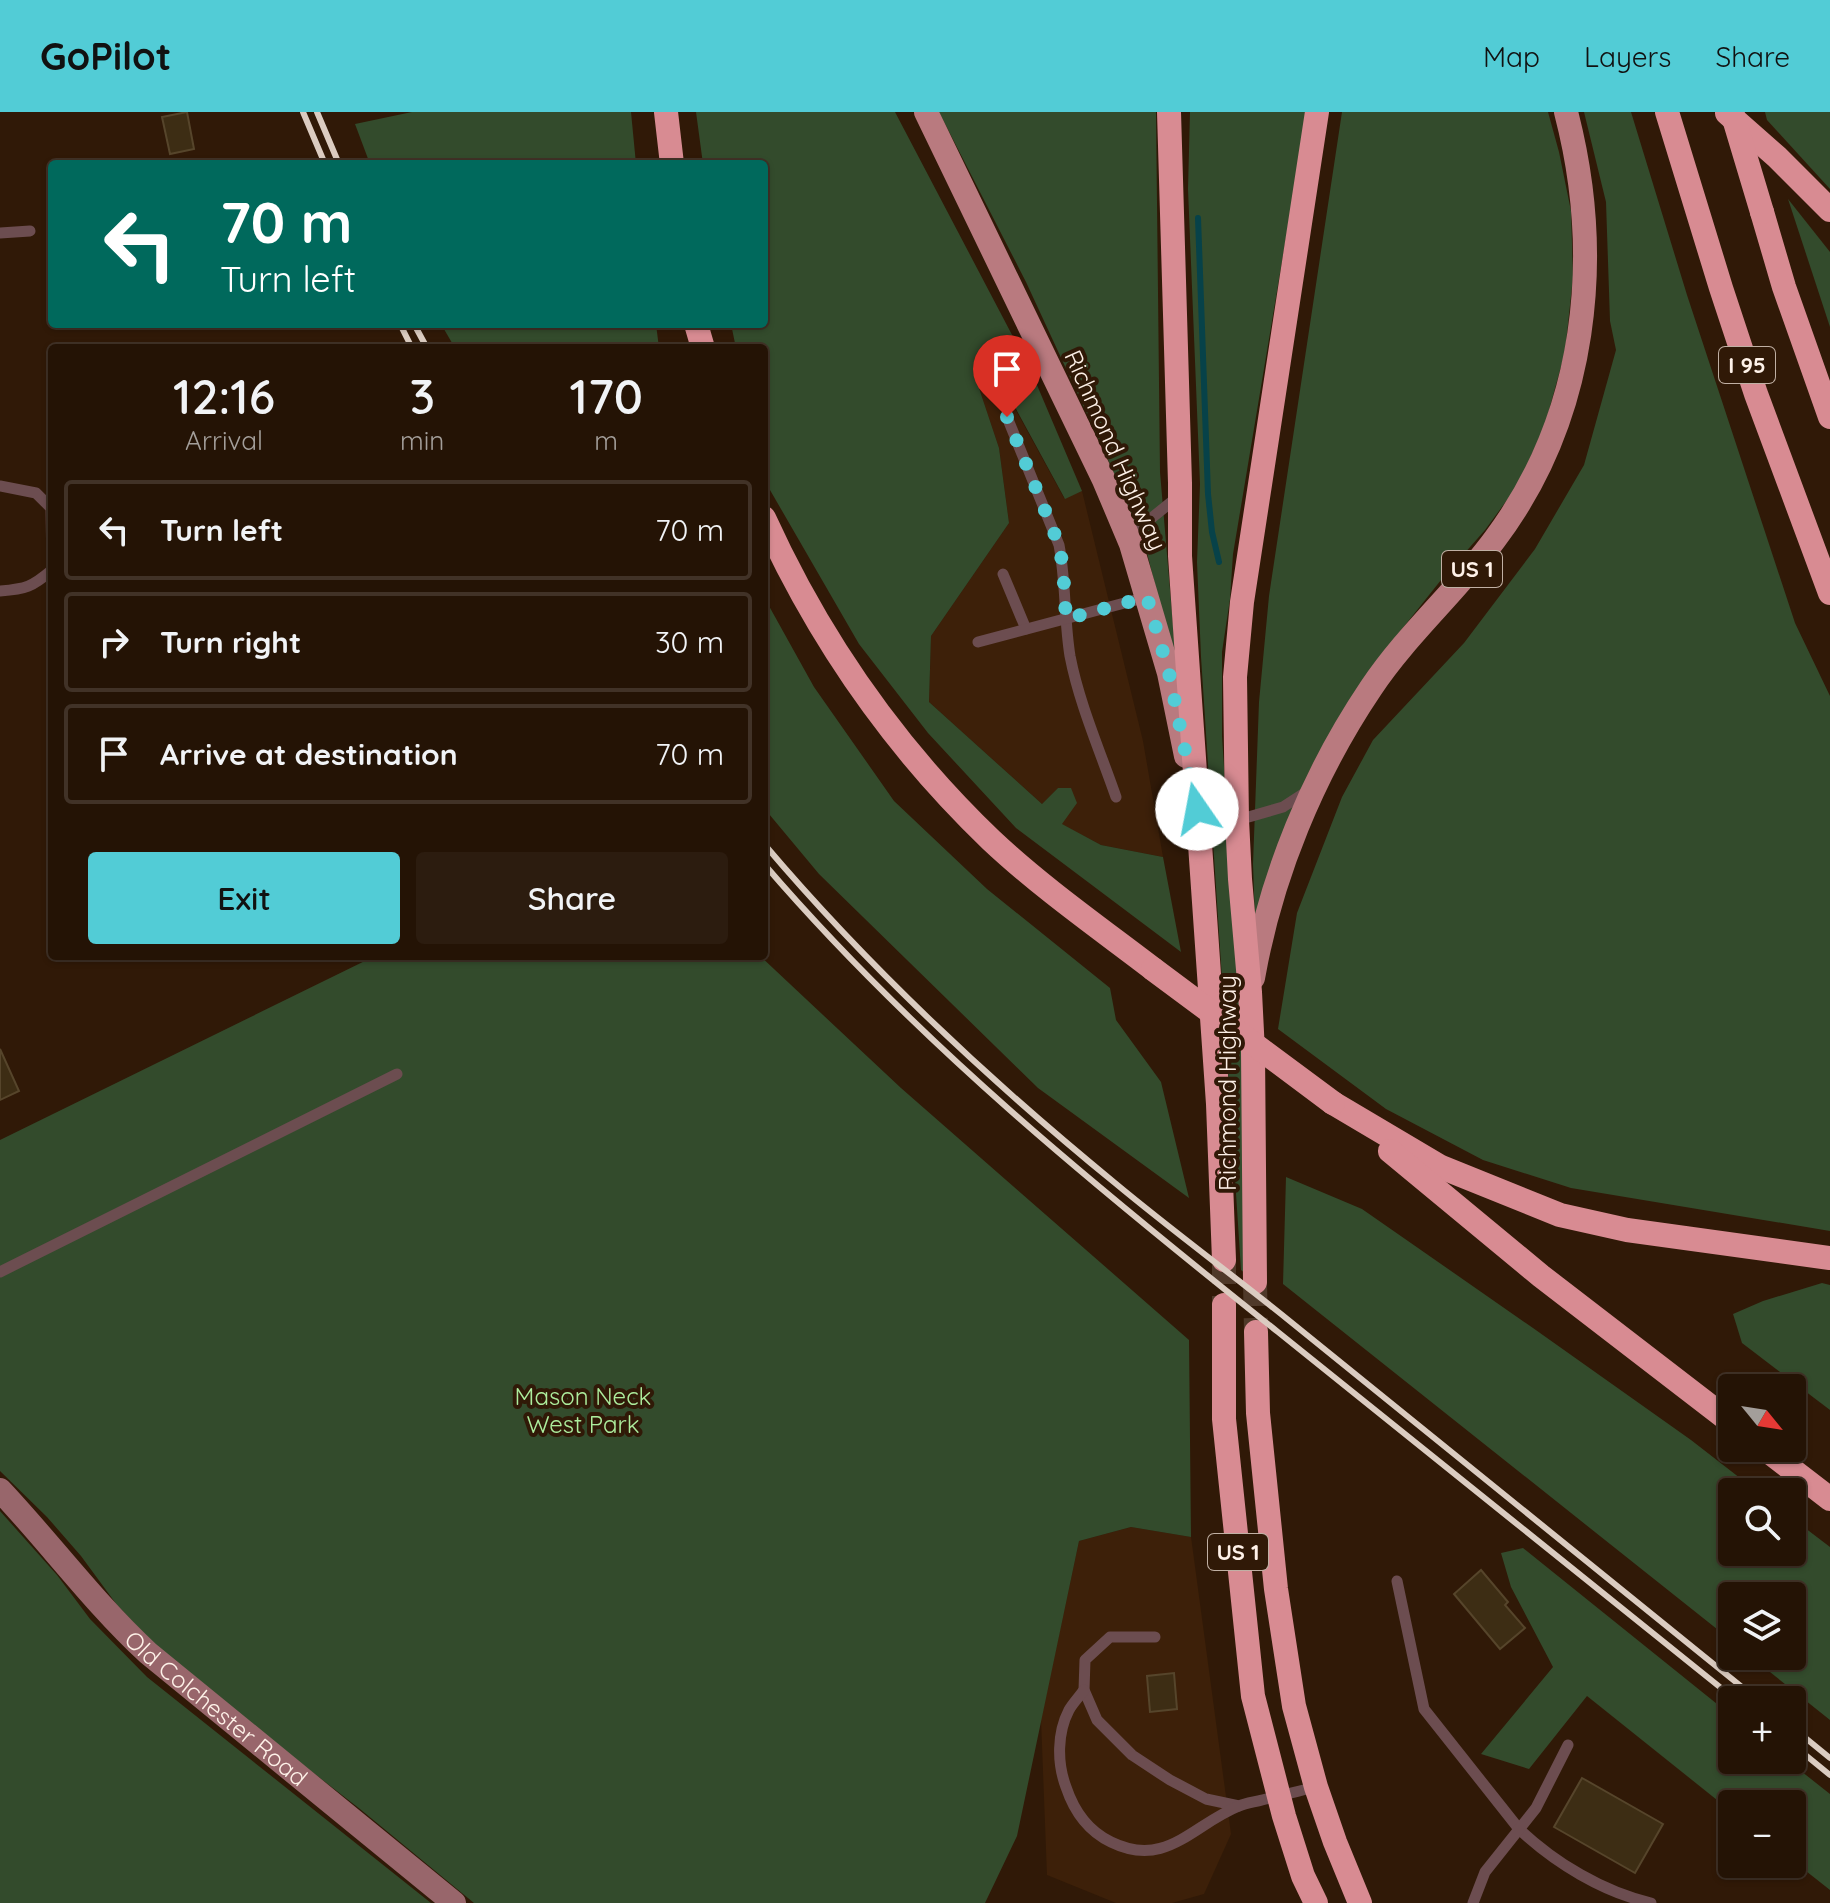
<!DOCTYPE html>
<html lang="en">
<head>
<meta charset="utf-8">
<style>
  :root { --surface:#241305; --page:#2c1c0f; --text:#f1f3f6; --muted:#a39e9a; --line:#413227; --accent:#52ccd6 }
  body { margin:0; font-family:Quicksand,sans-serif; background:var(--page); color:var(--text); height:100vh; display:flex; flex-direction:column; font-size:30px; white-space:nowrap }
  * { box-sizing:border-box; margin:0 }
  p { font-size:26px; color:var(--muted) }
  .icon { flex:none; width:44px; height:44px; fill:none; stroke:currentColor; stroke-width:2; stroke-linecap:round; stroke-linejoin:round }
  .map { position:relative; flex:1; overflow:hidden }
  .side { position:absolute; left:48px; top:232px; width:720px; height:616px; display:flex; flex-direction:column; background:var(--surface); border-radius:8px; box-shadow:0 2px 6px #0004,0 0 0 2px var(--line) }
  .side>* { flex:none }
  .hud { position:absolute; left:48px; top:48px; width:720px; height:168px; border-radius:8px; box-shadow:0 2px 6px #0004,0 0 0 2px var(--line); background:#00695c; color:#fff; overflow:hidden }
  .needle { width:52px; rotate:120deg }
  .fabs { position:absolute; left:1718px; top:1262px; display:grid; gap:16px }
  .fabs a { display:grid; place-items:center; width:88px; height:88px; border-radius:8px; background:var(--surface); box-shadow:0 2px 6px #0004,0 0 0 2px var(--line); font-size:40px }
  .pin { position:absolute; display:grid; place-items:center; width:68px; height:68px; color:#fff; margin:-82px -34px; border-radius:50% 50% 50% 0; rotate:-45deg; box-shadow:0 0 8px #0007 }
  .pin .icon { rotate:45deg }
  .me { position:absolute; width:88px; margin:-44px; rotate:348deg; stroke-linejoin:round; filter:drop-shadow(0 0 6px #0008) }
  .turn { display:flex; align-items:center; gap:28px; height:168px; padding:0 40px; font-size:36px }
  .turn .icon { width:104px; height:104px; stroke-width:2.5 }
  .turn b { display:block; font-size:56px; line-height:68px }
  .eta { display:flex; justify-content:space-evenly; align-items:center; height:136px; text-align:center }
  .eta b { font-size:48px; font-weight:600; line-height:56px }
  .button { display:flex; gap:16px; margin-top:auto; padding:16px 40px }
  .button a { flex:1; height:92px; border-radius:8px; background:var(--accent); color:#111; font-size:32px; font-weight:600; line-height:92px; text-align:center }
  .button a+a { background:var(--page); color:var(--text) }
  ul { padding:0; list-style:none }
  li { display:flex; align-items:center; gap:24px; height:100px; margin:0 16px 12px; padding:0 24px; border:4px solid var(--line); border-radius:8px }
  li div { flex:1 }
  li b { display:block; font-size:30px }
  li em { font-style:normal }
  header { display:flex; align-items:center; gap:48px; box-sizing:border-box; height:112px; padding:0 40px; background:var(--accent); color:#111 }
  header strong { font-size:38px }
  nav { display:flex; gap:44px; margin-inline-start:auto; font-size:28px }
  .map>svg:first-child { display:block }
  .built { fill:#3d2009 }
  .green { fill:#334b2c }
  .lines { fill:none; stroke-linecap:round; stroke-linejoin:round }
  .stream { stroke:#074249; stroke-width:6 }
  .building { fill:#3d2d14; stroke:#56452b; stroke-width:2 }
  .highway-tunnel { stroke:#4f3929; stroke-width:24; stroke-dasharray:24 12; stroke-linecap:butt }
  .lane { stroke:#6c4d50; stroke-width:11 }
  .secondary { stroke:#98666b; stroke-width:24 }
  .primary { stroke:#b97a7f; stroke-width:24 }
  .highway { stroke:#d88b92; stroke-width:24 }
  .rail { stroke:#dbccc1; stroke-width:6 }
  .highway-bridge { stroke:#d88b92; stroke-width:24 }
  .route { stroke:#52ccd6; stroke-width:14; stroke-dasharray:0 25.2 }
  .labels { text-anchor:middle; dominant-baseline:central; stroke-width:8; stroke-linejoin:round; paint-order:stroke }
  .shield { fill:#301907; stroke:#c0b0a4; stroke-width:2 }
  .shield-label { font-size:22px; font-weight:bold; fill:#fef1e8 }
  .street-label { font-size:24px; fill:#fef1e8; stroke:#301907 }
  .park-label { font-size:24px; fill:#aded9d; stroke:#301907 }
</style>
</head>
<body>
<header>
<strong>GoPilot</strong>
<nav><a>Map</a><a>Layers</a><a>Share</a></nav>
</header>
<div class="map">
<svg width="1830" height="1791" viewBox="0 0 1830 1791">
  <rect width="100%" height="100%" fill="#301907"/>
  <g class="built">
    <path d="M996 262 1064 386 1082 379 1143 629 1163 745 1101 733 1061 712 1058 676 1042 692 929 590 931 524 1009 411 999 336 979 276Z"/>
    <path d="M1131 1415 1191 1425 1231 1722 1204 1782 1172 1791H1116L1047 1763 1041 1607 1079 1429Z"/>
  </g>
  <g class="green">
    <path d="M412 0H631L636 52H370L355 12Z"/>
    <path d="M696 0H895L1031 259 1082 379 1065 387 997 262 979 276 999 336 1009 411 931 524 929 590 1042 692 1058 676H1071L1077 691 1062 712 1101 733 1163 745 1181 840 1016 716 928 621 859 532 770 378 764 354V236H736L731 212H764V52H703Z"/>
    <path d="M939 0H1156L1160 360 1177 560 1146 437 1106 343 1026 170Z"/>
    <path d="M1190 0H1307L1233 442 1230 487 1222 540V624L1244 967 1247 1163 1241 1158 1201 545 1197 450 1200 372 1188 77Z"/>
    <path d="M1342 0H1548L1559 40 1571 99 1573 165 1565 240 1545 313 1518 373 1485 418 1441 468 1375 551 1255 810 1253 752 1259 590 1269 484Z"/>
    <path d="M1584 0H1631L1687 183 1795 511 1830 584V1119L1571 1076 1483 1048 1386 997 1278 917 1297 801 1342 685 1373 628 1464 531 1535 437 1584 353 1616 238 1610 209 1606 90Z"/>
    <path d="M1765 0H1830V77L1767 8Z"/>
    <path d="M1788 87 1830 140V215Z"/>
    <path d="M441 212H656L659 236H455Z"/>
    <path d="M764 485 814 575 894 689 987 777 1110 876 1116 908 1161 970 1189 1086 1038 976 819 762 764 696Z"/>
    <path d="M375 844H760L901 976 1189 1228 1191 1425 1131 1415 1079 1429 1017 1724 985 1791H474L360 1697 200 1573 154 1532 117 1493 81 1444 47 1405 0 1359V1028Z"/>
    <path d="M1286 1065 1362 1097 1533 1216 1691 1328 1758 1380H1732V1440H1792V1406L1830 1435V1608L1750 1544H1792V1484H1732V1529L1283 1172Z"/>
    <path d="M1822 1171 1830 1173V1298L1742 1231 1733 1202 1763 1189Z"/>
    <path d="M0 1399 57 1463 90 1507 147 1565 431 1791H0Z"/>
    <path d="M1523 1436 1732 1604V1648H1787L1830 1682V1778L1792 1748V1692H1732V1700L1587 1584 1529 1657 1481 1642 1553 1555 1511 1475 1501 1441Z"/>
  </g>
  <g class="lines">
    <path class="stream" d="M1198 106 1208 382 1212 420 1219 450"/>
  </g>
  <g class="building">
    <path d="M187 0 194 37 170 42 162 5Z"/>
    <path d="M0 937 19 979 0 988Z"/>
    <path d="M1481 1458 1508 1490 1505 1493 1525 1516 1500 1537 1454 1482Z"/>
    <path d="M1174 1561 1177 1597 1150 1600 1147 1564Z"/>
    <path d="M1582 1666 1663 1712 1635 1761 1554 1715Z"/>
  </g>
  <g class="lines">
    <g class="highway-tunnel">
      <path d="M1224 1148V1193"/>
      <path d="M1255 1170 1256 1220"/>
    </g>
    <g class="lane">
      <path d="M0 121 30 119"/>
      <path d="M1007 305 1059 433C1066 469 1064 507 1070 544 1079 591 1100 639 1116 685"/>
      <path d="M0 374 36 381 51 396 52 458C32 475 26 477 0 479"/>
      <path d="M1128 425 1180 383"/>
      <path d="M1003 462 1026 517"/>
      <path d="M978 530 1147 485"/>
      <path d="M1238 708 1283 695 1306 680"/>
      <path d="M0 1160 397 962"/>
      <path d="M1397 1469 1424 1597 1519 1717C1555 1751 1603 1780 1651 1791"/>
      <path d="M1155 1525H1110L1085 1548 1084 1578 1097 1608 1132 1643 1170 1668 1206 1687 1239 1694"/>
      <path d="M1084 1578C1079 1585 1073 1591 1069 1598 1057 1621 1057 1651 1066 1675 1074 1699 1088 1719 1111 1730 1166 1757 1192 1713 1239 1694 1246 1691 1255 1690 1262 1688 1280 1684 1298 1679 1316 1675"/>
      <path d="M1473 1791 1485 1760 1536 1696 1568 1633"/>
    </g>
    <path class="secondary" id="s1" d="M0 1378C50 1431 94 1491 148 1541L454 1791"/>
    <g class="primary">
      <path d="M926 0 1104 368 1131 432 1169 561 1186 644"/>
      <path d="M1253 866C1271 764 1313 662 1371 576 1407 522 1457 479 1495 427 1587 304 1604 146 1566 0"/>
    </g>
    <g class="highway">
      <path d="M666 0 672 52"/>
      <path d="M1169 0 1180 371V444L1218 992 1224 1148"/>
      <path d="M1667 0 1721 176 1756 282 1830 481"/>
      <path d="M1727 1 1777 45 1830 98"/>
      <path d="M1762 100 1784 175 1830 305"/>
      <path d="M696 212 703 236"/>
      <path d="M764 406C819 527 895 636 991 728 1041 775 1098 815 1153 857"/>
      <path d="M1333 991 1441 1055 1560 1103 1627 1118 1830 1146"/>
      <path d="M1390 1039 1541 1164 1732 1311"/>
      <path d="M1255 1170 1253 940 1250 880 1240 767 1237 708 1235 565 1242 490 1317 0"/>
      <path d="M1224 1193V1307L1253 1584 1284 1704 1303 1764 1316 1791"/>
      <path d="M1256 1220 1258 1301 1276 1477 1294 1594 1316 1675 1335 1730 1360 1791"/>
      <path d="M1764 1336 1830 1387"/>
    </g>
    <g class="rail">
      <path d="M303 0 325 52"/>
      <path d="M317 0 339 52"/>
      <path d="M400 212 412 236"/>
      <path d="M414 212 427 236"/>
      <path d="M764 732C869 856 989 968 1115 1071 1169 1116 1226 1158 1281 1202 1440 1330 1599 1459 1758 1588"/>
      <path d="M764 752C915 928 1097 1076 1278 1220 1432 1342 1584 1466 1736 1588"/>
      <path d="M1792 1615 1830 1646"/>
      <path d="M1792 1632 1830 1663"/>
    </g>
    <g class="highway-bridge">
      <path d="M1732 0 1762 100"/>
      <path d="M1153 857 1333 991"/>
    </g>
  </g>
  <g class="lines">
    <path class="route" d="M1007 305 1059 433 1063 455 1066 507 1147 485 1169 561 1197 697"/>
  </g>
  <g class="labels">
    <g class="shield">
      <rect x="1719" y="235" width="56" height="36" rx="6"/>
      <rect x="1442" y="439" width="60" height="36" rx="6"/>
      <rect x="1208" y="1422" width="60" height="36" rx="6"/>
    </g>
    <g class="shield-label">
      <text x="1747" y="253">I 95</text>
      <text x="1472" y="457">US 1</text>
      <text x="1238" y="1440">US 1</text>
    </g>
    <g class="street-label">
      <text transform="translate(1116 338) rotate(66)">Richmond Highway</text>
      <text transform="translate(1227 971) rotate(-90)">Richmond Highway</text>
      <text stroke="none"><textPath href="#s1" startOffset="308">Old Colchester Road</textPath></text>
    </g>
    <g class="park-label">
      <text x="583" y="1284">Mason Neck<tspan x="583" dy="28">West Park</tspan></text>
    </g>
  </g>
</svg>
<div class="fabs">
<a><svg class="needle" viewBox="-14 -14 28 28"><path d="M0-13l5 13h-10z" fill="#e53935"/><path d="M0 13l5-13h-10z" fill="#a39e9a"/></svg></a>
<a><svg class="icon" aria-label="search" viewBox="0 0 24 24"><circle cx="10" cy="10" r="6"/><path d="M15 15l6 6"/></svg></a>
<a><svg class="icon" aria-label="layers" viewBox="0 0 24 24"><path d="M12 4l9 5-9 5-9-5zM3 14l9 5 9-5"/></svg></a>
<a>+</a>
<a>−</a>
</div>
<div class="pin" style="left:1007px;top:305px;background:#d93025"><svg class="icon" aria-label="arrive" viewBox="0 0 24 24"><path d="M6 21V4h12l-3 4 3 4H6"/></svg></div>
<svg class="me" style="left:1197px;top:697px" viewBox="-20 -20 40 40"><circle r="19" fill="#fff"/><path d="M0-13L10 11 0 6-10 11z" fill="#52ccd6"/></svg>
<div class="hud">
<div class="turn"><svg class="icon" aria-label="left" viewBox="0 0 24 24"><path d="M17 20v-9H6M10 6l-5 5 5 5"/></svg><div><b>70 m</b>Turn left</div></div>
</div>
<section class="side">
<div class="eta">
<div><b>12:16</b><p>Arrival</p></div>
<div><b>3</b><p>min</p></div>
<div><b>170</b><p>m</p></div>
</div>
<ul>
<li><svg class="icon" aria-label="left" viewBox="0 0 24 24"><path d="M17 20v-9H6M10 6l-5 5 5 5"/></svg><div><b>Turn left</b></div><em>70 m</em></li>
<li><svg class="icon" aria-label="right" viewBox="0 0 24 24"><path d="M7 20v-9h11M14 6l5 5-5 5"/></svg><div><b>Turn right</b></div><em>30 m</em></li>
<li><svg class="icon" aria-label="arrive" viewBox="0 0 24 24"><path d="M6 21V4h12l-3 4 3 4H6"/></svg><div><b>Arrive at destination</b></div><em>70 m</em></li>
</ul>
<div class="button"><a>Exit</a><a>Share</a></div>
</section>
</div>
</body>
</html>
